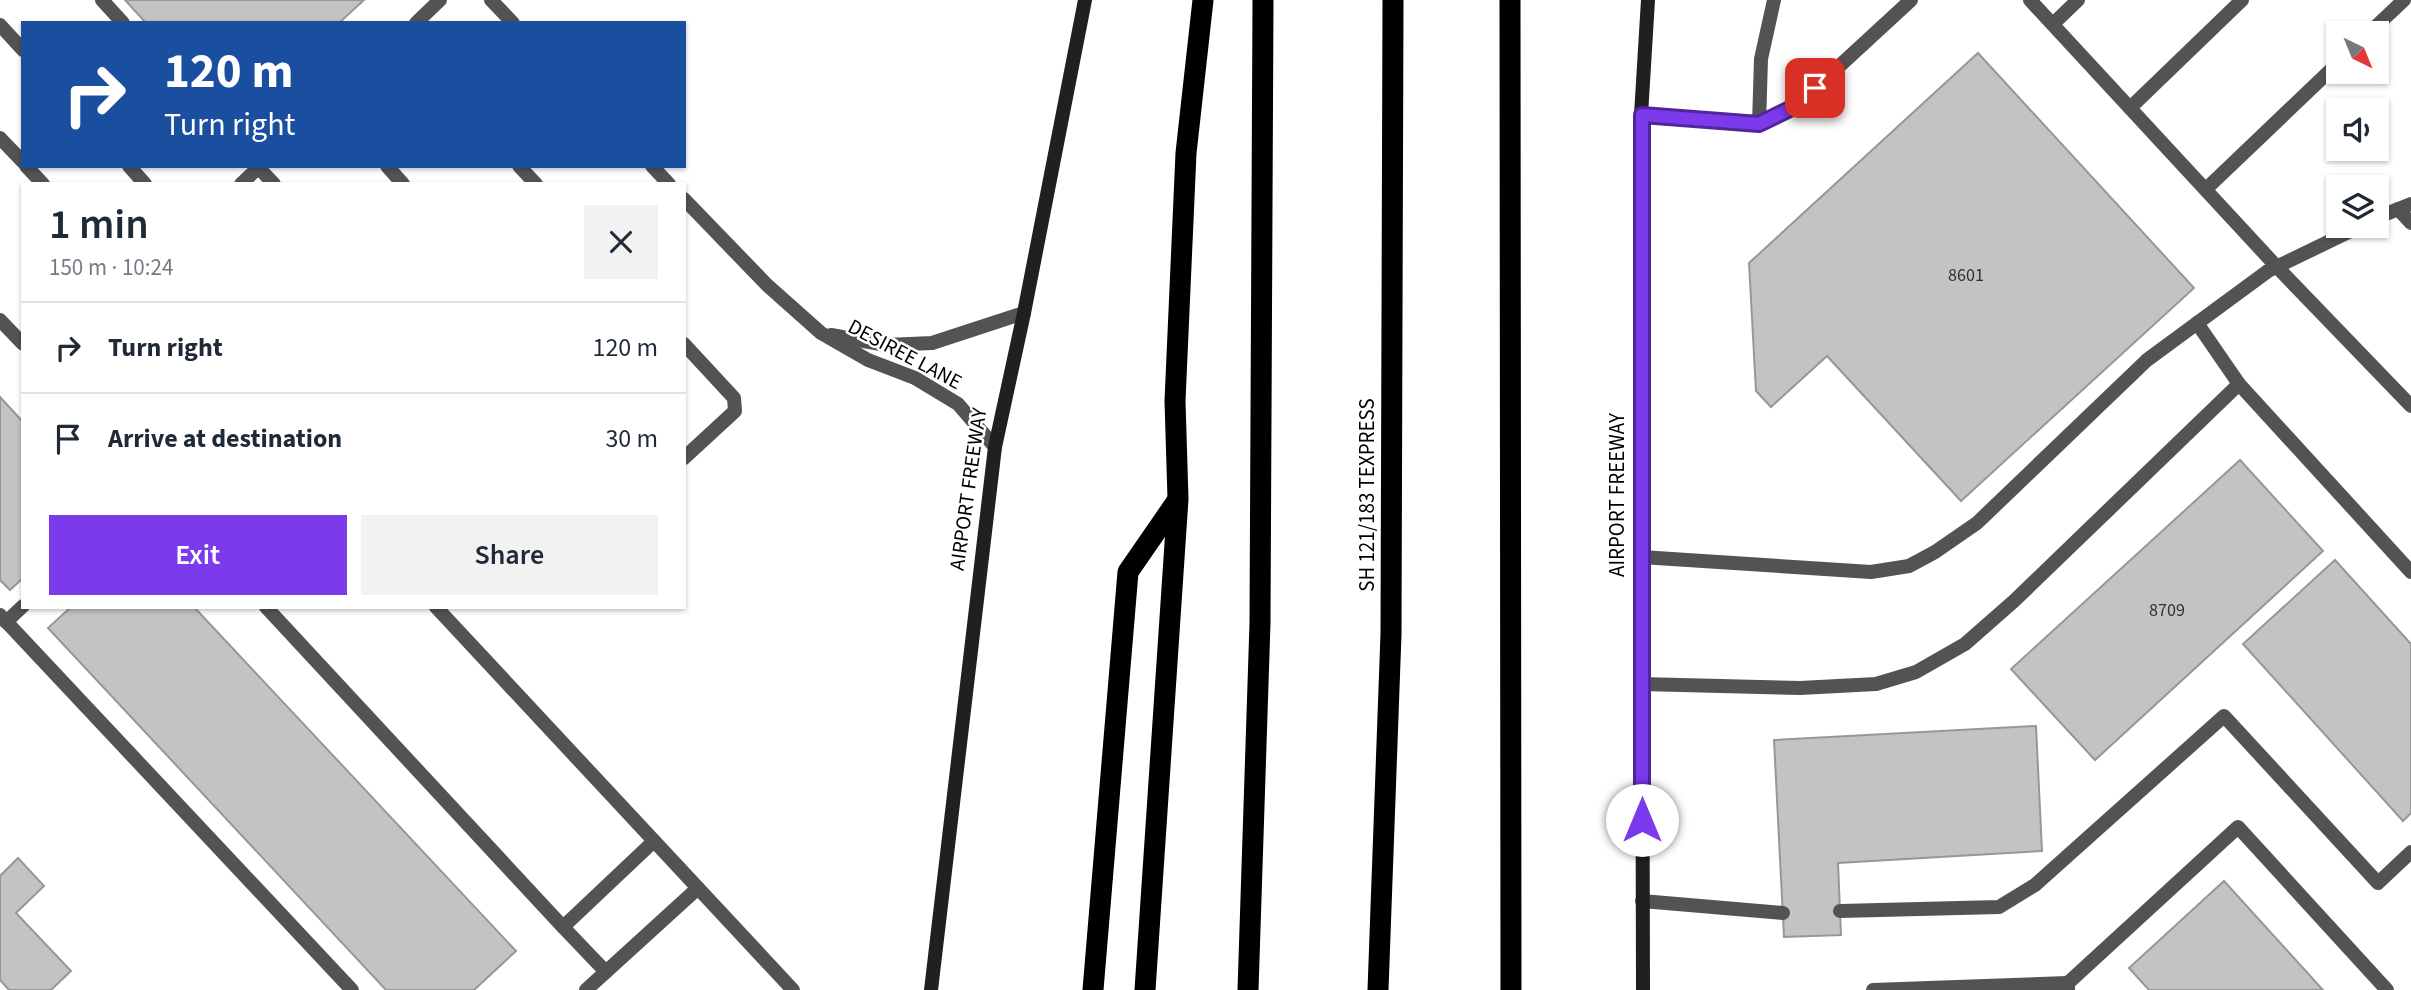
<!DOCTYPE html>
<html lang="en">
<head>
<meta charset="utf-8">
<style>
  :root { --surface:#fff; --page:#f2f2f3; --text:#1f2937; --muted:#747a83; --line:#e0e1e3; --accent:#7c3aed }
  body { margin:0; font-family:"Source Sans 3",sans-serif; background:var(--page); color:var(--text); height:100vh; display:flex; flex-direction:column; font-size:26px; white-space:nowrap }
  * { box-sizing:border-box; margin:0 }
  p { font-size:23px; color:var(--muted) }
  .icon { flex:none; width:38px; height:38px; fill:none; stroke:currentColor; stroke-width:2; stroke-linecap:round; stroke-linejoin:round }
  .map { position:relative; flex:1; overflow:hidden }
  .sheet { position:absolute; left:21px; top:182px; width:665px; height:427px; display:flex; flex-direction:column; background:var(--surface); border-radius:0px; box-shadow:0 2px 5px #0004 }
  .sheet>* { flex:none }
  .top-card { position:absolute; left:21px; top:21px; width:665px; height:147px; border-radius:0px; box-shadow:0 2px 5px #0004; background:#1a4fa0; color:#fff; overflow:hidden }
  .needle { width:46px; rotate:137deg }
  .buttons { position:absolute; left:2326px; top:21px; display:grid; gap:14px }
  .buttons a { display:grid; place-items:center; width:63px; height:63px; border-radius:0px; background:var(--surface); box-shadow:0 2px 5px #0004; font-size:35px }
  .pin { position:absolute; display:grid; place-items:center; width:60px; height:60px; color:#fff; margin:-30px; border-radius:14px; box-shadow:0 4px 10px #0006 }
  .me { position:absolute; width:77px; margin:-38px; rotate:0deg; stroke-linejoin:round; filter:drop-shadow(0 0 5px #0008) }
  .turn { display:flex; align-items:center; gap:24px; height:147px; padding:0 28px; font-size:32px }
  .turn .icon { width:91px; height:91px; stroke-width:2.5 }
  .turn b { display:block; font-size:49px; line-height:60px }
  .round { display:grid; place-items:center; flex:none; width:74px; height:74px; border-radius:0px; background:var(--page) }
  .summary { display:flex; align-items:center; justify-content:space-between; height:119px; padding:0 28px }
  h1 { font-size:42px; font-weight:600; line-height:52px }
  .action { display:flex; gap:14px; margin-top:auto; padding:14px 28px }
  .action a { flex:1; height:80px; border-radius:0px; background:var(--accent); color:#fff; font-size:28px; font-weight:600; line-height:80px; text-align:center }
  .action a+a { background:var(--page); color:var(--text) }
  ul { padding:0; list-style:none }
  li { display:flex; align-items:center; gap:21px; height:91px; padding:0 28px; border-top:2px solid var(--line) }
  li div { flex:1 }
  li b { display:block; font-size:26px }
  li em { font-style:normal }
  .map>svg:first-child { display:block }
  .building { fill:#c3c3c3; stroke:#979797; stroke-width:2 }
  .lines { fill:none; stroke-linecap:round; stroke-linejoin:round }
  .service { stroke:#535353; stroke-width:14 }
  .minor { stroke:#535353; stroke-width:14 }
  .secondary { stroke:#202020; stroke-width:14 }
  .motorway { stroke:#000; stroke-width:21 }
  .route-casing { stroke:#51269a; stroke-width:18 }
  .route { stroke:#7c3aed; stroke-width:12 }
  .labels { text-anchor:middle; dominant-baseline:central; stroke-width:5; stroke-linejoin:round; paint-order:stroke }
  .number-label { font-size:18px; fill:#313131 }
  .street-label { font-size:21px; fill:#000; stroke:#fff }
</style>
</head>
<body>
<div class="map">
<svg width="2411" height="990" viewBox="0 0 2411 990">
  <rect width="100%" height="100%" fill="#fff"/>
  <g class="building">
    <path d="M125 0H364L339 23H146Z"/>
    <path d="M1978 53 2194 288 1961 501 1827 356 1771 407 1756 391 1749 263Z"/>
    <path d="M0 397 23 422V578L10 590 0 580Z"/>
    <path d="M2240 460 2323 551 2095 760 2011 669Z"/>
    <path d="M2335 560 2411 644V813L2403 821 2243 644Z"/>
    <path d="M71 607H194L516 951 474 990H386L48 628Z"/>
    <path d="M2036 726 2042 851 1838 863 1841 935 1784 937 1774 740Z"/>
    <path d="M18 858 44 886 16 913 71 971 51 990H9L0 980V876Z"/>
    <path d="M2224 881 2323 990H2149L2129 968Z"/>
  </g>
  <g class="lines">
    <g class="service">
      <path d="M102 0 123 23"/>
      <path d="M2030 0 2277 267 2411 406"/>
      <path d="M416 23 440 0"/>
      <path d="M2053 24 2078 0"/>
      <path d="M0 25 23 50"/>
      <path d="M2369 33 2404 0"/>
      <path d="M2130 108 2242 0"/>
      <path d="M1641 115 1759 124 1796 106 1911 0"/>
      <path d="M1759 124 1761 59 1774 0"/>
      <path d="M0 138 23 162"/>
      <path d="M26 166 43 184"/>
      <path d="M129 166 145 184"/>
      <path d="M257 166 274 184"/>
      <path d="M387 166 403 184"/>
      <path d="M519 166 536 184"/>
      <path d="M241 184 260 166"/>
      <path d="M2206 189 2338 63"/>
      <path d="M2398 209 2411 223"/>
      <path d="M2376 218 2411 204"/>
      <path d="M0 320 23 344"/>
      <path d="M2197 323 2239 384"/>
      <path d="M684 344 734 398 735 411 684 458"/>
      <path d="M1641 557 1871 572 1909 566 1935 552 1977 523 2147 360 2268 271 2361 226"/>
      <path d="M266 607 563 927 654 841"/>
      <path d="M436 607 793 990"/>
      <path d="M0 615 352 990"/>
      <path d="M6 622 23 606"/>
      <path d="M1641 684 1800 688 1876 684 1916 672 1965 644 2014 601 2239 384 2411 572"/>
      <path d="M1642 901 1783 913"/>
      <path d="M1840 911 1999 907 2035 885 2224 716 2378 883 2411 852"/>
      <path d="M563 927 606 972"/>
      <path d="M2068 983 2238 827 2387 990"/>
      <path d="M586 990 698 888"/>
      <path d="M1873 990 2068 983V990"/>
    </g>
    <g class="minor">
      <path d="M491 0 513 23"/>
      <path d="M652 166 669 184"/>
      <path d="M684 199 767 285 821 333 868 360 915 378 958 404 995 447"/>
      <path d="M831 335 886 345 932 343 1024 313"/>
    </g>
    <g class="secondary">
      <path d="M931 990 995 447 1024 313 1085 0"/>
      <path d="M1643 990 1641 115 1648 0"/>
    </g>
    <g class="motorway">
      <path d="M1510 0 1511 990"/>
      <path d="M1093 990 1128 572 1177 501"/>
      <path d="M1145 990 1178 499 1175 401 1186 153 1203 0"/>
      <path d="M1248 990 1260 623 1263 0"/>
      <path d="M1378 990 1391 634 1393 0"/>
    </g>
  </g>
  <g class="lines">
    <g class="route-casing">
      <path id="route" d="M1642 820V115L1759 124 1796 106 1815 88"/>
    </g>
    <use href="#route" class="route"/>
  </g>
  <g class="labels">
    <g class="number-label">
      <text x="1966" y="275">8601</text>
      <text x="2167" y="610">8709</text>
    </g>
    <g class="street-label">
      <text transform="translate(905 354) rotate(28)">DESIREE LANE</text>
      <text transform="translate(968 489) rotate(-82)">AIRPORT FREEWAY</text>
      <text transform="translate(1367 495) rotate(-90)">SH 121/183 TEXPRESS</text>
      <text transform="translate(1617 495) rotate(-90)">AIRPORT FREEWAY</text>
    </g>
  </g>
</svg>
<div class="buttons">
<a><svg class="needle" viewBox="-14 -14 28 28"><path d="M0-13l5 13h-10z" fill="#e53935"/><path d="M0 13l5-13h-10z" fill="#747a83"/></svg></a>
<a><svg class="icon" aria-label="sound" viewBox="0 0 24 24"><path d="M4 9h4l5-4v14l-5-4H4zM17 9q2 3 0 6"/></svg></a>
<a><svg class="icon" aria-label="layers" viewBox="0 0 24 24"><path d="M12 4l9 5-9 5-9-5zM3 14l9 5 9-5"/></svg></a>
</div>
<div class="pin" style="left:1815px;top:88px;background:#d93025"><svg class="icon" aria-label="arrive" viewBox="0 0 24 24"><path d="M6 21V4h12l-3 4 3 4H6"/></svg></div>
<svg class="me" style="left:1642px;top:820px" viewBox="-20 -20 40 40"><circle r="19" fill="#fff"/><path d="M0-13L10 11 0 6-10 11z" fill="#7c3aed"/></svg>
<div class="top-card">
<div class="turn"><svg class="icon" aria-label="right" viewBox="0 0 24 24"><path d="M7 20v-9h11M14 6l5 5-5 5"/></svg><div><b>120 m</b>Turn right</div></div>
</div>
<section class="sheet">
<div class="summary"><div><h1>1 min</h1><p>150 m · 10:24</p></div><a class="round"><svg class="icon" aria-label="close" viewBox="0 0 24 24"><path d="M6 6l12 12M18 6L6 18"/></svg></a></div>
<ul>
<li><svg class="icon" aria-label="right" viewBox="0 0 24 24"><path d="M7 20v-9h11M14 6l5 5-5 5"/></svg><div><b>Turn right</b></div><em>120 m</em></li>
<li><svg class="icon" aria-label="arrive" viewBox="0 0 24 24"><path d="M6 21V4h12l-3 4 3 4H6"/></svg><div><b>Arrive at destination</b></div><em>30 m</em></li>
</ul>
<div class="action"><a>Exit</a><a>Share</a></div>
</section>
</div>
</body>
</html>
